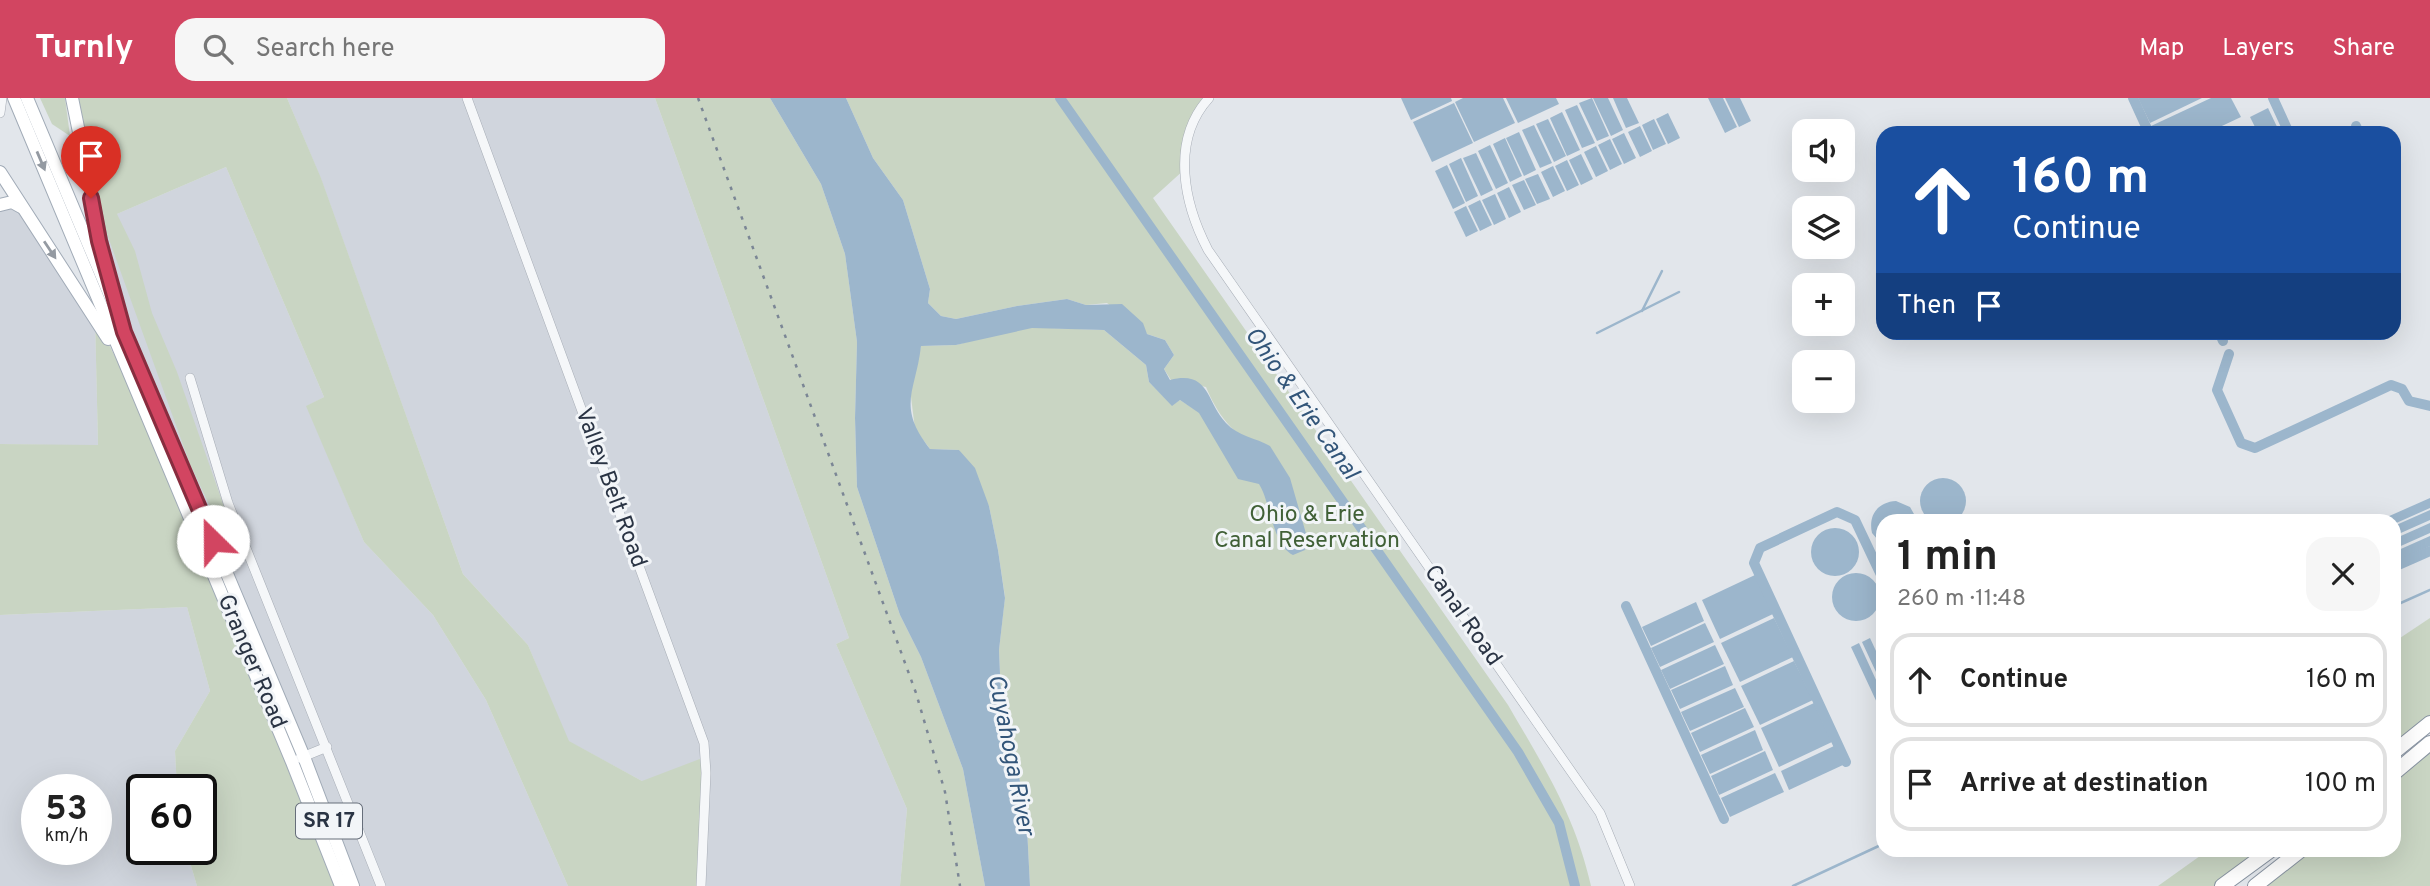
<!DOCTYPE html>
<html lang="en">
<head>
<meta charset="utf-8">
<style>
  :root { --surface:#fff; --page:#f6f6f6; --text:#222; --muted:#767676; --line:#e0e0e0; --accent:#d24561 }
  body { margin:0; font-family:Overpass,sans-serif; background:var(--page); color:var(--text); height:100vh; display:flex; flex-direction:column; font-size:26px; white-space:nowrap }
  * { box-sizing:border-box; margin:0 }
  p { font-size:23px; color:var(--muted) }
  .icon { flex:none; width:38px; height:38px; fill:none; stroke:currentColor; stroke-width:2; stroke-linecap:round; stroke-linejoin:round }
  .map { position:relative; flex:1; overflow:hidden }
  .sheet { position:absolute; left:1876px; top:416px; width:525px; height:343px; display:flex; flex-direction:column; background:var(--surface); border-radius:21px; box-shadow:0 7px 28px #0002 }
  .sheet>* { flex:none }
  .hud { position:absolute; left:1876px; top:28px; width:525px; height:214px; border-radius:21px; box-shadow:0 7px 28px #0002; background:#1a4fa0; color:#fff; overflow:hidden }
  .buttons { position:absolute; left:1792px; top:21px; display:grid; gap:14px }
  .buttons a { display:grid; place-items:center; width:63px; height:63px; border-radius:14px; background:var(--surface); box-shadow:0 7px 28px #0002; font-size:35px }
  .speed { position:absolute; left:21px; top:676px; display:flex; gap:14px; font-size:35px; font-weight:700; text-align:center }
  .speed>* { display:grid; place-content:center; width:91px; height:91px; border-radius:50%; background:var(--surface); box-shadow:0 7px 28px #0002; line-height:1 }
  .speed small { font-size:18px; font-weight:400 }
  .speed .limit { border:4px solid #111; border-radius:10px; background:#fff; color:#111 }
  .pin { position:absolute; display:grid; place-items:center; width:60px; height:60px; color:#fff; margin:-72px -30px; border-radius:50% 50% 50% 0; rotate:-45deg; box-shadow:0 0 7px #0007 }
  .pin .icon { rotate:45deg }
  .me { position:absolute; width:77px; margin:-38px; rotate:337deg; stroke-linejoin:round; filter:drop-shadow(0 0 5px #0008) }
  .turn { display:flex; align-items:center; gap:24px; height:147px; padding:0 21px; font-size:32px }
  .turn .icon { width:91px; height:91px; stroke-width:2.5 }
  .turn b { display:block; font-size:49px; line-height:60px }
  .then { display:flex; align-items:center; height:66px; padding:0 21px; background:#0003; gap:14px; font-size:26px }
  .round { display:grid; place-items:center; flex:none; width:74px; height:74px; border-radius:21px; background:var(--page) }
  .head { display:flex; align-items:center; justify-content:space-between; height:119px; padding:0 21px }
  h1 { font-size:42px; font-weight:700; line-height:52px }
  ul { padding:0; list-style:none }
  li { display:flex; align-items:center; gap:21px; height:94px; margin:0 14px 10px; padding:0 7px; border:4px solid var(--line); border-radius:21px }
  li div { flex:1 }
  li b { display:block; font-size:26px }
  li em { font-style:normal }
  header { display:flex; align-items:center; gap:42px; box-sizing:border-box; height:98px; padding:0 35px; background:var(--accent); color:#fff }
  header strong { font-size:33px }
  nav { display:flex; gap:38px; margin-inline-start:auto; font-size:24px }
  .search { width:490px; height:63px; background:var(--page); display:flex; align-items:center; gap:18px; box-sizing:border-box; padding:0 24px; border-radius:21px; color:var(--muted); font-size:26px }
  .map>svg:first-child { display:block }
  .built { fill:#d0d5dd; fill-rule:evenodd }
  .green { fill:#c9d5c3 }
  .water { fill:#9cb6cc }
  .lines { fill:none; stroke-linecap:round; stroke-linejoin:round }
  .stream { stroke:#9cb6cc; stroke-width:2.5 }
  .canal { stroke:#9cb6cc; stroke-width:10 }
  .minor-casing { stroke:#a7adb6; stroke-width:10 }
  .major-casing { stroke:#a1abb7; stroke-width:14 }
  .highway-casing { stroke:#8994a2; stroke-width:16 }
  .minor { stroke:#f5f7f9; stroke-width:9 }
  .major { stroke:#fff; stroke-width:12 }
  .highway { stroke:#fff; stroke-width:14 }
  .rail { stroke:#7b8695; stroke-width:2.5; stroke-dasharray:3.5 7; stroke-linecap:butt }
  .oneway { fill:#949aa2 }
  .route-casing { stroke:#882d3f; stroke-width:18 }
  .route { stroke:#d24561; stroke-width:12 }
  .labels { text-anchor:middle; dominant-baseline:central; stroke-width:6; stroke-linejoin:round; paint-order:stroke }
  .shield { fill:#f2f5f8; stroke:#666e7a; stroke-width:2 }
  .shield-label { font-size:21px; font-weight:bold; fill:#2a3444 }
  .street-label { font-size:23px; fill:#2a3444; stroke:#f2f5f8 }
  .park-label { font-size:23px; fill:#406036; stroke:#f2f5f8 }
  .water-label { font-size:24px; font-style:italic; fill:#325579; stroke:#f2f5f8 }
</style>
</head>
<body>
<header>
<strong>Turnly</strong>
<div class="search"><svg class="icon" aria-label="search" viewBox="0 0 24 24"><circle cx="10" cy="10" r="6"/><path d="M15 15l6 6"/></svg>Search here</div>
<nav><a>Map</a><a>Layers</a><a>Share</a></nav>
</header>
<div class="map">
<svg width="2430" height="788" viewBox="0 0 2430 788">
  <rect width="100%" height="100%" fill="#e2e6eb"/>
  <g class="built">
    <path d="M287 0H655L849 540 836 546 907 711 900 788H701L642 683 568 643 528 547 463 476 321 81Z"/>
    <path d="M226 69 324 299 307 308 364 444 433 517 486 602 568 788H353L125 234 96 125Z"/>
    <path d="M12 104 95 219 98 348 0 346V107Z"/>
    <path d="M187 509 210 593 175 653 177 691H142V751H186L197 788H0V517ZM37 691H96V751H37Z"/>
  </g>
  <g class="green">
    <path d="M40 0H65L70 38 52 26Z"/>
    <path d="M72 0H287L321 80 463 476 528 547 569 643 642 683 705 659 701 788H568L486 602 433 517 364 444 306 308 324 299 226 69 117 116 135 153 152 215 177 274 228 420 230 431 223 436 190 366 102 122Z"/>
    <path d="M655 0H770L821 86 845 156 857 244 855 320 857 389 900 517 921 559 963 671 985 788H900L907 711 836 546 849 540Z"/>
    <path d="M846 0H1209L1190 32 1185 71 1153 100 1508 607C1544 669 1575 717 1591 788H1030L1026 710 1001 599 999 552 1005 499 998 452 989 408 959 352 930 351 915 331 910 291 921 248 956 247 1022 229 1104 232 1146 267 1149 284 1172 307 1180 302 1280 366 1263 345C1234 343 1216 313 1206 289L1171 282 1164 271 1174 257 1165 242 1147 236 1107 205 1086 207 1067 201 1017 208 956 221 941 218 928 205 930 191 903 102 873 60Z"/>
    <path d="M95 219 155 338 341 788H197L186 751H201V691H177L175 653 210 593 187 509 0 517V346L98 347Z"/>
    <path d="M2430 520V625L2394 654V544Z"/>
    <path d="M2430 645V788H2255L2301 753 2394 752V675Z"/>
    <path d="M2207 753H2271L2222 788H2158Z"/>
  </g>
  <g class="water">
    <path d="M770 0H846L873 60 903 102 930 191 928 205 941 218 956 221 1017 208 1067 201 1086 207 1122 206 1143 225 1147 236 1165 242 1174 257 1164 271 1170 282C1210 272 1206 304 1226 325 1238 338 1256 340 1270 348L1290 380 1307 439 1305 452 1293 457C1272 446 1271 405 1259 386L1238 381 1199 315 1180 302 1172 308 1149 284 1146 267 1104 232 1032 230 956 247 921 248C916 293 896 308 930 351L959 352 975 370 989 408 998 452 1005 500 999 552 1001 599 1026 710 1030 788H985L963 671 921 559 900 517 857 389 855 320 857 244 845 156 821 86Z"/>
    <path d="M1401 0H1451L1452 3 1411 22Z"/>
    <path d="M1463 0H1503L1515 25 1474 44 1455 4Z"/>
    <path d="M1506 0H1556L1559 6 1518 25Z"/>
    <path d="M1592 0 1609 38 1597 43 1579 5Z"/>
    <path d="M1593 0H1608L1623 32 1611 38Z"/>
    <path d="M1613 0H1627L1639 25 1626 30Z"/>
    <path d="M1708 0H1723L1737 29 1725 35Z"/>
    <path d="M1725 0H1740L1751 23 1739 29Z"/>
    <path d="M2138 0H2202L2150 25Z"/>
    <path d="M2211 0H2231L2241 19 2207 35H2154L2151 28Z"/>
    <path d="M1454 5 1473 45 1432 64 1413 24Z"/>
    <path d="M1577 7 1595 45 1582 50 1565 12Z"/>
    <path d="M2268 10 2280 35H2258L2250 19Z"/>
    <path d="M1562 14 1580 52 1567 58 1550 20Z"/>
    <path d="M1668 15 1680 40 1668 46 1656 21Z"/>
    <path d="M1548 21 1566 58 1554 64 1536 26Z"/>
    <path d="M1654 21 1666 46 1653 52 1642 27Z"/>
    <path d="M1534 27 1552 65 1540 70 1522 32Z"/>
    <path d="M1640 28 1652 53 1640 59 1628 34Z"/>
    <path d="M1519 34 1536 72 1524 78 1506 40Z"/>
    <path d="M1624 35 1636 60 1624 66 1612 41Z"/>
    <path d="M1505 40 1522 78 1510 84 1493 46Z"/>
    <path d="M1610 41 1622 66 1610 72 1598 47Z"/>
    <path d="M1490 47 1508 85 1496 91 1478 53Z"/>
    <path d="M1596 48 1608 73 1596 79 1584 54Z"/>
    <path d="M1476 55 1493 92 1481 98 1463 60Z"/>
    <path d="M1581 56 1593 81 1581 87 1569 62Z"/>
    <path d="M1461 60 1478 98 1466 104 1449 66Z"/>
    <path d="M1567 62 1579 87 1567 93 1555 68Z"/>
    <path d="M1447 67 1465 105 1453 111 1435 73Z"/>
    <path d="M1553 68 1565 93 1553 99 1541 74Z"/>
    <path d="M1538 76 1550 101 1537 106 1525 81Z"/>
    <path d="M1524 82 1536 107 1524 112 1512 87Z"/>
    <path d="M1509 89 1521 114 1509 120 1497 95Z"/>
    <path d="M1495 96 1506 121 1494 127 1482 102Z"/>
    <path d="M1480 102 1492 127 1480 133 1468 108Z"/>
    <path d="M1466 108 1478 133 1466 139 1454 114Z"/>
    <circle cx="1943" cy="403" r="23"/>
    <path d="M2430 400V410L2394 426V424L2378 423Z"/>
    <path d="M1896 403 1910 409 1918 423 1883 424V448L1872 435C1868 417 1878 404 1896 403Z"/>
    <path d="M2430 412V422L2394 438V428Z"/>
    <path d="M2430 425V435L2394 451V441Z"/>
    <circle cx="1835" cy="454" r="24"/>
    <path d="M2430 438V448L2394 465V454Z"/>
    <circle cx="1856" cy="499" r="24"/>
    <path d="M1755 477 1773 516 1720 541 1702 502Z"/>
    <path d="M1696 504 1704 523 1651 548 1642 529Z"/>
    <path d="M1774 520 1793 559 1740 584 1721 545Z"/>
    <path d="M1705 525 1714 544 1660 569 1651 550Z"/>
    <path d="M1870 540 1883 568V589L1862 544Z"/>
    <path d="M1859 545 1883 597V607L1879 609 1851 549Z"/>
    <path d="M1715 547 1724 566 1670 591 1661 572Z"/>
    <path d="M1794 563 1813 602 1760 627 1741 588Z"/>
    <path d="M1725 568 1733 587 1680 611 1671 592Z"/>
    <path d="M1735 590 1744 609 1690 633 1681 614Z"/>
    <path d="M1814 605 1832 644 1779 669 1761 630Z"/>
    <path d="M1745 610 1754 629 1700 654 1691 635Z"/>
    <path d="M1755 632 1763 652 1710 676 1701 657Z"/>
    <path d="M1834 648 1843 667 1789 692 1781 673Z"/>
    <path d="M1765 653 1773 672 1719 697 1711 678Z"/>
    <path d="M1775 675 1784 694 1730 719 1721 700Z"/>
  </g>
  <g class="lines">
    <g class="stream">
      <path d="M1642 213 1662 173"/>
      <path d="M1597 235 1679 194"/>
      <path d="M2394 508 2430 492"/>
      <path d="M1793 788 1883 746"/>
    </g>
    <g class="canal">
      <path d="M1060 0 1518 654 1559 725 1575 788"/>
      <path d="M2133 0 2149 35"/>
      <path d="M2273 0 2289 35"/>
      <path d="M2356 28 2359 35"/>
      <path d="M2219 234 2223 243"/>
      <path d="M2229 256 2217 292 2241 345 2255 350 2391 287 2402 291 2409 303 2430 308"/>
      <path d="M2394 469 2430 453"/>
      <path d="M1626 508 1724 721"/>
      <path d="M1846 664 1754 465 1760 450 1837 414 1855 422 1883 481"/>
    </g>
    <g class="minor-casing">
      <g id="minor">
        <path d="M467 0 704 645 706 675 701 788"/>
        <path d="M1209 0C1170 43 1184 106 1208 152L1600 715 1630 788"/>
        <path d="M0 15 2 0"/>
        <path d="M190 280 228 405 381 788"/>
        <path d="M300 660 327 649"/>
      </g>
    </g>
    <g class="major-casing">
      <g id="major">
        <path d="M14 0 292 664 341 788"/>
        <path d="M27 0 304 659 353 788"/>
        <path d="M72 0 108 176"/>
        <path d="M0 74 108 241"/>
        <path d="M0 107 12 104 21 109"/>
      </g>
    </g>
    <g class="highway-casing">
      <g id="highway">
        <path d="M2394 654 2430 625"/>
        <path d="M2394 675 2430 645"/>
        <path d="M2222 788 2271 752"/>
        <path d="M2255 788 2301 752"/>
      </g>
    </g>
    <use href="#minor" class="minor"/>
    <use href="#major" class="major"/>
    <use href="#highway" class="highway"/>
    <path class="rail" d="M698 0 916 595 945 694 960 788"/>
  </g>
  <defs><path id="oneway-solid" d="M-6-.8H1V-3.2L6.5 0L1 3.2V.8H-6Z" transform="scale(1.75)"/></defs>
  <g class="oneway">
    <use href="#oneway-solid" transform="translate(41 63) rotate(67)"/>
    <use href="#oneway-solid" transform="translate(50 152) rotate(56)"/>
  </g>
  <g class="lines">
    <g class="route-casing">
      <path id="route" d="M91 100 99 143 124 234 213 443"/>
    </g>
    <use href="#route" class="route"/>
  </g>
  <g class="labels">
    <rect class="shield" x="296" y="705.5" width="66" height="35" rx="5"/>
    <g class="shield-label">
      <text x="329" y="723">SR 17</text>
    </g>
    <g class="street-label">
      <text transform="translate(610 390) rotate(70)">Valley Belt Road</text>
      <text transform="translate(1462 518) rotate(55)">Canal Road</text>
      <text transform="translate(251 564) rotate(67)">Granger Road</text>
    </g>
    <g class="park-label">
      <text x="1307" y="417">Ohio &amp; Erie<tspan x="1307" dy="26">Canal Reservation</tspan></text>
    </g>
    <g class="water-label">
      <text transform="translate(1301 306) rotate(55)">Ohio &amp; Erie Canal</text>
      <text transform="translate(1010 657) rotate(79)">Cuyahoga River</text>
    </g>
  </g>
</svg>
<div class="buttons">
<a><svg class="icon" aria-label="sound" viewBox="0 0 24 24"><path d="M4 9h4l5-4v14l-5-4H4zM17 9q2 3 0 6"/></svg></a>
<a><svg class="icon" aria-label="layers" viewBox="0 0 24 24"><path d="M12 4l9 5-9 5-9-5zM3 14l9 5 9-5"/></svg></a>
<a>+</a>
<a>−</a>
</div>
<div class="speed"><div>53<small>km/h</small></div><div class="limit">60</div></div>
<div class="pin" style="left:91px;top:100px;background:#d93025"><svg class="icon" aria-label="arrive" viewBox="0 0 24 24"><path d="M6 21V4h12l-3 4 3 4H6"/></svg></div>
<svg class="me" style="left:213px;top:443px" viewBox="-20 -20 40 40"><circle r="19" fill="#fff"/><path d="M0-13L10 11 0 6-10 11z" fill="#d24561"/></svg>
<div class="hud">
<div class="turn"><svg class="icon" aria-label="ahead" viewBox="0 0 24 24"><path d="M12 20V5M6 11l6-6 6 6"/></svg><div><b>160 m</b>Continue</div></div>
<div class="then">Then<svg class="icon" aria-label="arrive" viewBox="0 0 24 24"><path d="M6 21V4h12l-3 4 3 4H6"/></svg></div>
</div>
<section class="sheet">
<div class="head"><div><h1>1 min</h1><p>260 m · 11:48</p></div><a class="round"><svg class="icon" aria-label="close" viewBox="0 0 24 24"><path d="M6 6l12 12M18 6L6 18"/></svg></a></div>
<ul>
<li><svg class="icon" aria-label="ahead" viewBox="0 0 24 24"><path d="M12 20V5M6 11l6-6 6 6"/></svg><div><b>Continue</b></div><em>160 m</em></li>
<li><svg class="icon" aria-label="arrive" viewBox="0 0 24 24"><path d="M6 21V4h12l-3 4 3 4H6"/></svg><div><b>Arrive at destination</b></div><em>100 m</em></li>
</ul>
</section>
</div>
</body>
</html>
